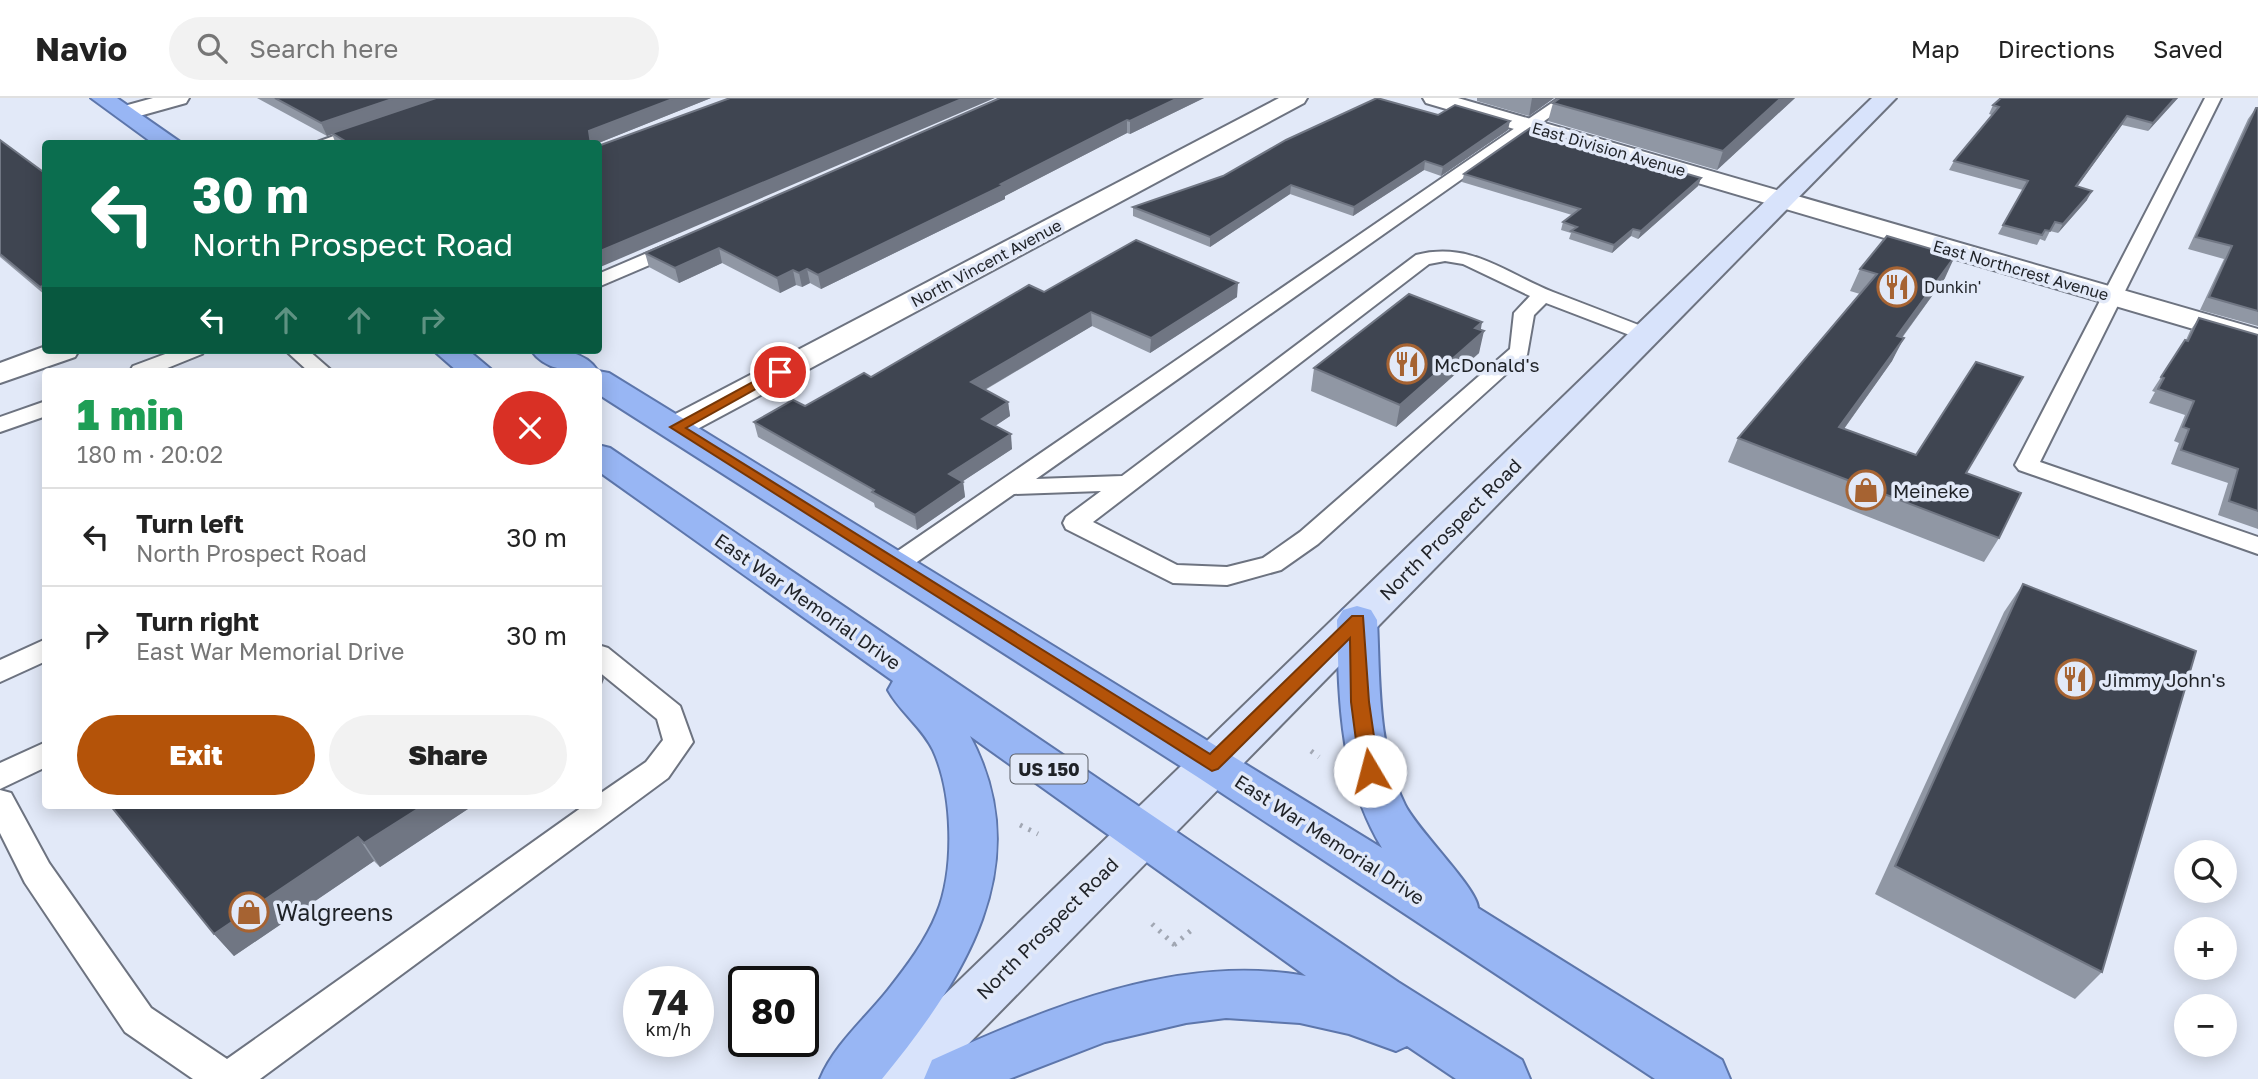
<!DOCTYPE html>
<html lang="en">
<head>
<meta charset="utf-8">
<style>
  :root { --surface:#fff; --page:#f2f2f2; --text:#222; --muted:#767676; --line:#e0e0e0; --accent:#b45309 }
  body { margin:0; font-family:"Golos Text",sans-serif; background:var(--page); color:var(--text); height:100vh; display:flex; flex-direction:column; font-size:26px; white-space:nowrap }
  * { box-sizing:border-box; margin:0 }
  p { font-size:23px; color:var(--muted) }
  .icon { flex:none; width:38px; height:38px; fill:none; stroke:currentColor; stroke-width:2; stroke-linecap:round; stroke-linejoin:round }
  .map { position:relative; flex:1; overflow:hidden }
  .side { position:absolute; left:42px; top:270px; width:560px; height:441px; display:flex; flex-direction:column; background:var(--surface); border-radius:7px; box-shadow:0 4px 18px #0003 }
  .side>* { flex:none }
  .hud { position:absolute; left:42px; top:42px; width:560px; height:214px; border-radius:7px; box-shadow:0 4px 18px #0003; background:#0b6e4f; color:#fff; overflow:hidden }
  .controls { position:absolute; left:2174px; top:742px; display:grid; gap:14px }
  .controls a { display:grid; place-items:center; width:63px; height:63px; border-radius:50%; background:var(--surface); box-shadow:0 4px 18px #0003; font-size:35px }
  .speed { position:absolute; left:623px; top:868px; display:flex; gap:14px; font-size:35px; font-weight:700; text-align:center }
  .speed>* { display:grid; place-content:center; width:91px; height:91px; border-radius:50%; background:var(--surface); box-shadow:0 4px 18px #0003; line-height:1 }
  .speed small { font-size:18px; font-weight:400 }
  .speed .limit { border:4px solid #111; border-radius:10px; background:#fff; color:#111 }
  .pin { position:absolute; display:grid; place-items:center; width:60px; height:60px; color:#fff; margin:-30px; border:4px solid #fff; border-radius:50%; box-shadow:0 2px 7px #0007 }
  .me { position:absolute; width:77px; margin:-38px; rotate:352deg; stroke-linejoin:round; filter:drop-shadow(0 0 5px #0008) }
  .turn { display:flex; align-items:center; gap:24px; height:147px; padding:0 35px; font-size:32px }
  .turn .icon { width:91px; height:91px; stroke-width:2.5 }
  .turn b { display:block; font-size:49px; line-height:60px }
  .lanes { display:flex; align-items:center; height:66px; padding:0 35px; background:#0003; justify-content:center; gap:35px; direction:ltr }
  .lanes .off { opacity:.35 }
  .round { display:grid; place-items:center; flex:none; width:74px; height:74px; border-radius:37px; background:var(--page) }
  .headline { display:flex; align-items:center; justify-content:space-between; height:119px; padding:0 35px }
  h1 { font-size:42px; font-weight:800; line-height:52px; color:#1e9e55 }
  .action { display:flex; gap:14px; margin-top:auto; padding:14px 35px }
  .action a { flex:1; height:80px; border-radius:42px; background:var(--accent); color:#fff; font-size:28px; font-weight:800; line-height:80px; text-align:center }
  .action a+a { background:var(--page); color:var(--text) }
  ul { padding:0; list-style:none }
  li { display:flex; align-items:center; gap:21px; height:98px; padding:0 35px; border-top:2px solid var(--line) }
  li div { flex:1 }
  li b { display:block; font-size:26px }
  li em { font-style:normal }
  header { display:flex; align-items:center; gap:42px; box-sizing:border-box; height:98px; padding:0 35px; background:var(--surface); border-bottom:2px solid var(--line) }
  header strong { font-size:33px }
  nav { display:flex; gap:38px; margin-inline-start:auto; font-size:24px }
  .search { width:490px; height:63px; background:var(--page); display:flex; align-items:center; gap:18px; box-sizing:border-box; padding:0 24px; border-radius:38px; color:var(--muted); font-size:26px }
  .map>svg:first-child { display:block }
  .lines { fill:none; stroke-linecap:round; stroke-linejoin:round }
  .service-casing { stroke:#6d7380; stroke-width:4 }
  .minor-casing { stroke:#6d7380; stroke-width:4 }
  .secondary-casing { stroke:#6d7380; stroke-width:4 }
  .trunk-casing { stroke:#5d76ab; stroke-width:4 }
  .path { stroke:#a1a7b3; stroke-width:5; stroke-dasharray:2.5 7; stroke-linecap:butt }
  .service { fill:#fff; fill-rule:evenodd }
  .minor { fill:#fff; fill-rule:evenodd }
  .secondary { fill:#d8e3fb; fill-rule:evenodd }
  .trunk { fill:#98b6f4; fill-rule:evenodd }
  .wall { fill:#9097a4 }
  .shaded-wall { fill:#707683 }
  .building { fill:#3f4551; stroke:#707683; stroke-width:2 }
  .route { fill:#b45309; stroke:#753606; stroke-width:2 }
  .labels { text-anchor:middle; dominant-baseline:central; stroke-width:7; stroke-linejoin:round; paint-order:stroke }
  .far-street-label { font-size:16px; fill:#1f2227; stroke:#e2e9f8 }
  .far-poi-label { font-size:16px; fill:#1f2227; stroke:#e2e9f8; text-anchor:start }
  .shield { fill:#e2e9f8; stroke:#5a5e66; stroke-width:2 }
  .shield-label { font-size:18px; font-weight:bold; fill:#1f2227 }
  .poi-label { font-size:19px; fill:#1f2227; stroke:#e2e9f8; text-anchor:start }
  .street-label { font-size:19px; fill:#1f2227; stroke:#e2e9f8 }
  .near-poi-label { font-size:23px; fill:#1f2227; stroke:#e2e9f8; text-anchor:start }
</style>
</head>
<body>
<header>
<strong>Navio</strong>
<div class="search"><svg class="icon" aria-label="search" viewBox="0 0 24 24"><circle cx="10" cy="10" r="6"/><path d="M15 15l6 6"/></svg>Search here</div>
<nav><a>Map</a><a>Directions</a><a>Saved</a></nav>
</header>
<div class="map">
<svg width="2258" height="981" viewBox="0 0 2258 981">
  <rect width="100%" height="100%" fill="#e2e9f8"/>
  <g class="lines">
    <g class="service-casing">
      <g id="service">
        <path d="M1559 0H1577L1036 381 1122 378 1416 157C1471 143 1505 175 1553 194 1587 207 1621 220 1654 233L1657 237 1654 241H1640L1546 205 1534 217 1527 257 1318 446 1281 472 1227 487 1173 485 1066 431 1063 425 1066 419 1101 393 1014 396 904 473 895 476 886 473 882 467 886 461ZM1445 163 1463 166 1530 198 1514 215 1510 251 1300 434 1263 460 1227 469 1177 467 1093 424 1429 166Z"/>
        <path d="M2205 0H2221L2040 364 2258 439V456L2019 372 2015 367Z"/>
        <path d="M369 25 377 30 375 33 338 46H312Z"/>
        <path d="M680 141 689 147 687 151 598 189V176Z"/>
        <path d="M176 252H205L202 256 160 273H130L133 268Z"/>
        <path d="M285 252H308L332 273H308Z"/>
        <path d="M46 303V318L0 334V319Z"/>
        <path d="M46 541V563L0 584V562Z"/>
        <path d="M598 547 608 550 680 608 693 644 668 680 260 981H193L125 934 25 785 0 735V692L11 695 49 765 151 910 227 961 585 707H598V697L646 664 663 642 657 621 598 573Z"/>
        <path d="M46 644V669L0 691V665Z"/>
      </g>
    </g>
    <g class="minor-casing">
      <g id="minor">
        <path d="M153 0H189L186 5 125 22 114 15 117 10Z"/>
        <path d="M1279 0H1307L1304 5 688 336 676 339 664 336 659 329 664 322Z"/>
        <path d="M1423 0H1458L2258 231V250L1426 5Z"/>
        <path d="M46 248V252H79L75 259 0 285V265Z"/>
      </g>
    </g>
    <g class="secondary-casing">
      <path id="secondary" d="M1872 0H1896L934 981H869L877 962Z"/>
    </g>
    <g class="trunk-casing">
      <g id="trunk">
        <path d="M91 0H117L183 46H154Z"/>
        <path d="M433 252H468L493 273H457Z"/>
        <path d="M531 252C555 252 583 250 598 273L609 275 1382 750C1339 678 1339 603 1337 522L1343 512 1357 508 1371 512 1377 522C1380 583 1377 650 1405 707 1418 733 1478 791 1478 810L1722 962 1730 981H1655L1196 678 598 296V273C574 273 547 275 531 252Z"/>
        <path d="M598 347 610 350 1398 884 1522 962 1530 981H1456L1407 948 1396 953 1349 936 1300 925 1226 920 1186 925 1105 944 1009 981H924L932 962C1047 910 1177 855 1306 878L970 638C1039 767 963 882 882 981H820C834 947 865 921 888 892 906 869 926 843 937 815 955 771 953 695 933 652 922 629 900 614 888 592L893 583 598 373Z"/>
      </g>
    </g>
    <g class="path">
      <path d="M1311 653 1319 659"/>
      <path d="M1020 727 1038 736"/>
      <path d="M1152 826 1179 851"/>
      <path d="M1174 847 1195 829"/>
    </g>
    <use href="#service" class="service"/>
    <use href="#minor" class="minor"/>
    <use href="#secondary" class="secondary"/>
    <use href="#trunk" class="trunk"/>
  </g>
  <g class="wall">
    <path d="M257 0H711L596 46H336L332 36 327 38Z"/>
    <path d="M1000 0H1204L1130 36 1127 35 1005 98V101L821 191 810 185 802 189 796 187 780 195 722 165 679 185 649 169 645 155Z"/>
    <path d="M1477 0H1554L1529 18 1477 3Z"/>
    <path d="M1560 0H1795L1717 72 1548 23 1553 5Z"/>
    <path d="M2178 0 2148 33 2122 27 2077 89 2087 102 2058 135 2050 133 2045 143 2040 141 2037 147 1998 136 2023 92 1949 72 1954 63 1992 17 1989 16 1993 7Z"/>
    <path d="M2256 10H2258V228L2200 212 2224 161 2188 151 2248 21Z"/>
    <path d="M1438 17 1508 32 1441 78 1424 72 1353 118 1290 96 1210 149 1133 118V109Z"/>
    <path d="M0 42 45 197 0 159Z"/>
    <path d="M1464 76 1701 80 1698 88 1638 141 1631 138 1612 155 1569 141 1571 135 1561 132 1563 124 1572 117 1462 84Z"/>
    <path d="M1860 171 1945 180 1902 240 1892 263 1844 331 1966 375 1999 440 1984 464 1728 364 1738 340 1860 196 1850 193Z"/>
    <path d="M1044 194 1237 199 1150 255 1092 228 985 292 1008 304 1010 318 995 328 1012 351 963 383 965 399 917 432 875 409 874 405 758 339 754 324 805 308 871 279Z"/>
    <path d="M2199 220 2258 237V431L2218 417 2228 385 2171 366 2179 345 2174 343 2185 317 2149 305 2155 294 2152 293 2185 242H2186L2190 233Z"/>
    <path d="M1481 232 1479 255 1396 329 1311 293 1314 270Z"/>
    <path d="M2023 486 2102 874 2075 901 1875 796 2004 514Z"/>
    <path d="M110 707H474L380 769 374 763 234 858 214 836Z"/>
  </g>
  <g class="shaded-wall">
    <path d="M395 0H438L327 38 321 25Z"/>
    <path d="M675 0H711L596 46H591L589 33Z"/>
    <path d="M964 0H995L598 170V154Z"/>
    <path d="M1178 0H1204L1130 36V23Z"/>
    <path d="M1532 0H1554L1529 18Z"/>
    <path d="M1781 0H1795L1717 72 1723 53Z"/>
    <path d="M2175 0H2178L2148 33 2153 25Z"/>
    <path d="M2127 18 2122 27 2071 97 2076 88Z"/>
    <path d="M1127 22V35L1005 98V101L821 191 818 177Z"/>
    <path d="M1510 23 1508 32 1441 78 1443 69Z"/>
    <path d="M1425 63 1424 72 1353 118 1354 109Z"/>
    <path d="M1701 80 1698 88 1638 141 1641 133Z"/>
    <path d="M1291 87 1290 96 1210 149V139Z"/>
    <path d="M2092 93 2087 102 2058 135 2063 126Z"/>
    <path d="M1633 131 1631 138 1612 155 1614 147Z"/>
    <path d="M719 150 722 165 679 185 675 170Z"/>
    <path d="M1955 158 1945 180 1886 261 1897 238Z"/>
    <path d="M807 171 810 185 802 189 799 175Z"/>
    <path d="M793 172 796 187 780 195 777 180Z"/>
    <path d="M1238 185 1237 199 1150 255 1151 240Z"/>
    <path d="M46 187V197L40 189Z"/>
    <path d="M1091 214 1092 228 972 299 971 284Z"/>
    <path d="M1482 224 1480 237 1484 233 1479 255 1396 329 1400 307Z"/>
    <path d="M1904 240 1892 263 1828 353 1839 329Z"/>
    <path d="M1008 304 1010 318 983 336 982 321Z"/>
    <path d="M1011 336 1012 351 951 391 949 376Z"/>
    <path d="M963 384 965 399 917 432 915 417Z"/>
    <path d="M598 569 604 581 598 597Z"/>
    <path d="M424 707H474L380 769 364 745Z"/>
    <path d="M358 739 374 763 234 858 214 836Z"/>
  </g>
  <g class="building">
    <path d="M275 0H395L321 25Z"/>
    <path d="M436 0H675L589 33 591 46H350L332 35Z"/>
    <path d="M730 0H964L598 154V48Z"/>
    <path d="M1000 0H1178L1130 23 1127 22 1001 86 1004 87 818 177 807 171 799 175 793 172 777 180 719 150 675 170 645 155Z"/>
    <path d="M1377 0 1438 17 1455 7 1510 23 1443 69 1425 63 1354 109 1291 87 1210 139 1133 109 1223 78 1286 42Z"/>
    <path d="M1560 0H1781L1723 53 1553 5Z"/>
    <path d="M2001 0H2175L2153 25 2127 18 2076 88 2092 93 2063 126 2055 124 2050 133 2045 132 2042 137 2003 127 2028 83 1954 63 1999 9 1993 7Z"/>
    <path d="M2256 10H2258V213L2209 199 2232 148 2196 139Z"/>
    <path d="M1530 30 1701 80 1641 133 1633 131 1614 147 1571 133 1577 129 1563 124 1580 111 1464 76Z"/>
    <path d="M0 42 46 76V187L40 189 0 156Z"/>
    <path d="M1887 138 1955 158 1897 238 1904 240 1839 329 1916 357 1976 264 2023 279 1966 375 2021 395 1999 440 1738 340 1877 176 1860 171Z"/>
    <path d="M1136 142 1238 185 1151 240 1091 214 971 284 1008 304 982 321 1011 336 949 376 963 384 915 417 872 394 874 392 754 324 793 302 805 308 864 275 871 279 1029 187 1044 194Z"/>
    <path d="M1409 196 1482 224 1475 230 1484 233 1400 307 1314 270Z"/>
    <path d="M2199 220 2258 237V413L2229 403 2238 371 2181 352 2189 331 2183 329 2194 303 2158 291 2164 280 2161 279 2185 242 2188 243Z"/>
    <path d="M2023 486 2196 553 2102 874 1895 768Z"/>
    <path d="M110 707H424L364 745 358 739 214 836Z"/>
  </g>
  <path class="route" d="M775 272 786 274 686 330 1210 656 1352 518H1363L1369 604 1379 673 1376 678 1370 680 1360 673 1351 604 1350 540 1218 671 1212 673 670 329Z"/>
  <defs>
    <g id="restaurant-ring" transform="scale(2.0125)"><circle r="9.5" fill="#e2e9f8" stroke="#a66332" stroke-width="1.5"/><path d="M-5-6h1v4h1v-4h1v4h1v-4h1v5L-1.5 .5V6h-2V.5L-5-1ZM5-6V6H3V1.5H1.5Q1.5-4 5-6Z" fill="#a66332"/></g>
    <g id="shop-ring" transform="scale(2.0125)"><circle r="9.5" fill="#e2e9f8" stroke="#a66332" stroke-width="1.5"/><path d="M-5-2.5h2.3a2.7 3.5 0 0 1 5.4 0H5L5.5 6h-11ZM-1.5-2.5h3a1.5 2.3 0 0 0-3 0Z" fill="#a66332"/></g>
  </defs>
  <g fill-rule="evenodd">
    <use href="#restaurant-ring" x="1897" y="189"/>
    <use href="#restaurant-ring" x="1407" y="266"/>
    <use href="#shop-ring" x="1866" y="392"/>
    <use href="#restaurant-ring" x="2075" y="581"/>
    <use href="#shop-ring" x="249" y="814"/>
  </g>
  <g class="labels">
    <g class="far-street-label">
      <text transform="translate(1609 51) rotate(16)">East Division Avenue</text>
      <text transform="translate(986 165) rotate(-28)">North Vincent Avenue</text>
      <text transform="translate(2021 172) rotate(16)">East Northcrest Avenue</text>
    </g>
    <g class="far-poi-label">
      <text x="1924" y="189">Dunkin'</text>
    </g>
    <rect class="shield" x="1010.5" y="656.5" width="77" height="29" rx="5"/>
    <g class="shield-label">
      <text x="1049" y="671">US 150</text>
    </g>
    <g class="poi-label">
      <text x="1434" y="266">McDonald's</text>
      <text x="1893" y="392">Meineke</text>
      <text x="2102" y="581">Jimmy John's</text>
    </g>
    <g class="street-label">
      <text transform="translate(1450 431) rotate(-45)">North Prospect Road</text>
      <text transform="translate(808 503) rotate(35)">East War Memorial Drive</text>
      <text transform="translate(1330 741) rotate(33)">East War Memorial Drive</text>
      <text transform="translate(1047 830) rotate(-45)">North Prospect Road</text>
    </g>
    <g class="near-poi-label">
      <text x="276" y="814">Walgreens</text>
    </g>
  </g>
</svg>
<div class="controls">
<a><svg class="icon" aria-label="search" viewBox="0 0 24 24"><circle cx="10" cy="10" r="6"/><path d="M15 15l6 6"/></svg></a>
<a>+</a>
<a>−</a>
</div>
<div class="speed"><div>74<small>km/h</small></div><div class="limit">80</div></div>
<div class="pin" style="left:780px;top:274px;background:#d93025"><svg class="icon" aria-label="arrive" viewBox="0 0 24 24"><path d="M6 21V4h12l-3 4 3 4H6"/></svg></div>
<svg class="me" style="left:1370px;top:673px" viewBox="-20 -20 40 40"><circle r="19" fill="#fff"/><path d="M0-13L10 11 0 6-10 11z" fill="#b45309"/></svg>
<div class="hud">
<div class="turn"><svg class="icon" aria-label="left" viewBox="0 0 24 24"><path d="M17 20v-9H6M10 6l-5 5 5 5"/></svg><div><b>30 m</b>North Prospect Road</div></div>
<div class="lanes"><svg class="icon" aria-label="left" viewBox="0 0 24 24"><path d="M17 20v-9H6M10 6l-5 5 5 5"/></svg><svg class="icon off" aria-label="ahead" viewBox="0 0 24 24"><path d="M12 20V5M6 11l6-6 6 6"/></svg><svg class="icon off" aria-label="ahead" viewBox="0 0 24 24"><path d="M12 20V5M6 11l6-6 6 6"/></svg><svg class="icon off" aria-label="right" viewBox="0 0 24 24"><path d="M7 20v-9h11M14 6l5 5-5 5"/></svg></div>
</div>
<section class="side">
<div class="headline"><div><h1>1 min</h1><p>180 m · 20:02</p></div><a class="round" style="background:#d93025;color:#fff"><svg class="icon" aria-label="close" viewBox="0 0 24 24"><path d="M6 6l12 12M18 6L6 18"/></svg></a></div>
<ul>
<li><svg class="icon" aria-label="left" viewBox="0 0 24 24"><path d="M17 20v-9H6M10 6l-5 5 5 5"/></svg><div><b>Turn left</b><p>North Prospect Road</p></div><em>30 m</em></li>
<li><svg class="icon" aria-label="right" viewBox="0 0 24 24"><path d="M7 20v-9h11M14 6l5 5-5 5"/></svg><div><b>Turn right</b><p>East War Memorial Drive</p></div><em>30 m</em></li>
</ul>
<div class="action"><a>Exit</a><a>Share</a></div>
</section>
</div>
</body>
</html>
